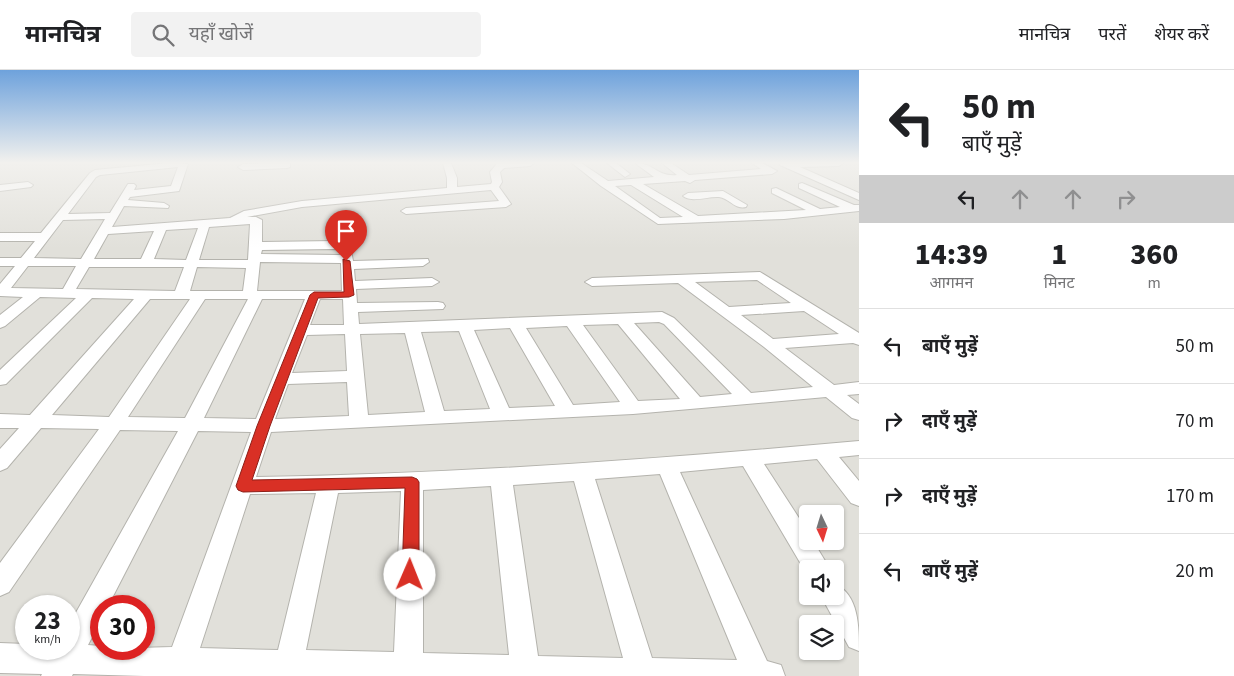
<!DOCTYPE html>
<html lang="hi">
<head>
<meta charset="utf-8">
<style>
  :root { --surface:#fff; --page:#f2f2f2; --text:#202124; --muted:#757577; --line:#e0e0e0 }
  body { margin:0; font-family:"Source Sans 3","Noto Sans Devanagari",sans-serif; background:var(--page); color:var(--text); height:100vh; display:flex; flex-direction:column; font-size:19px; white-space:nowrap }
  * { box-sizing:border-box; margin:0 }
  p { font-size:16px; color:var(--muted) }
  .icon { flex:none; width:28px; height:28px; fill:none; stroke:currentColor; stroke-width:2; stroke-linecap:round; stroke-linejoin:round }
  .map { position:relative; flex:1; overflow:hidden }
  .drawer { display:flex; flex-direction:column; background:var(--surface); width:375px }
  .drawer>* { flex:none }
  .banner { background:#fff; color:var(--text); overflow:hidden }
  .needle { width:32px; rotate:176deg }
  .buttons { position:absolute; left:799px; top:435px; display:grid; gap:10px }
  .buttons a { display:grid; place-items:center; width:45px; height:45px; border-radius:5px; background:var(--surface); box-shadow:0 1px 4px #0004; font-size:25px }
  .speed { position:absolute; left:15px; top:525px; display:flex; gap:10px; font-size:25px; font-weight:700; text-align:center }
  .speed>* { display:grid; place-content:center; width:65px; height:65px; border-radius:50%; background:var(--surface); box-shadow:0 1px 4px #0004; line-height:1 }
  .speed small { font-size:12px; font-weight:400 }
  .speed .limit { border:8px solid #d22; background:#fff; color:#111 }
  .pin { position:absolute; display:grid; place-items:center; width:42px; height:42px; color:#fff; margin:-51px -21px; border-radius:50% 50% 50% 0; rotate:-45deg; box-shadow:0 0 5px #0007 }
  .pin .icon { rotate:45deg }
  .me { position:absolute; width:55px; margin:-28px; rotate:1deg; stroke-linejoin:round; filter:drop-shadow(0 0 4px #0008) }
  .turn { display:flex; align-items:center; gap:18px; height:105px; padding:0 20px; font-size:22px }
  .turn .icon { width:65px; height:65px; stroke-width:2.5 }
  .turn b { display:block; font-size:35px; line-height:42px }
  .lanes { display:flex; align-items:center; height:48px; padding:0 20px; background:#0003; justify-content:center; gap:25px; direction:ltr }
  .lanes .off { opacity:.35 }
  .eta { display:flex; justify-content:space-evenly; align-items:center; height:85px; text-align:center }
  .eta b { font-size:30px; font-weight:800; line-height:35px }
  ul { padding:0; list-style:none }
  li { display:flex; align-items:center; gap:15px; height:75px; padding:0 20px; border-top:1px solid var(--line) }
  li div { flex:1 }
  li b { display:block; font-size:19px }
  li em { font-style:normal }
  header { display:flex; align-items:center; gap:30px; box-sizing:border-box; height:70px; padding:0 25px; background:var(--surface); border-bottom:1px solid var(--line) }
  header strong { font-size:24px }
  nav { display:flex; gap:28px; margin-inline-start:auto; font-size:18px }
  .search { width:350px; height:45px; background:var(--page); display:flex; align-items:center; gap:12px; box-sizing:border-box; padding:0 18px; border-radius:5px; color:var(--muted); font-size:19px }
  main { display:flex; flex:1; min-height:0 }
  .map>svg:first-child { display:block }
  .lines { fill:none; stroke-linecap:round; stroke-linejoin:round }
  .minor-casing { stroke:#b4b3ad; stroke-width:2 }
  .minor { fill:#fff; fill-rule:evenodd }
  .route { fill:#d93025; stroke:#8d1f18 }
</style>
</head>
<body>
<header>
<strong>मानचित्र</strong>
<div class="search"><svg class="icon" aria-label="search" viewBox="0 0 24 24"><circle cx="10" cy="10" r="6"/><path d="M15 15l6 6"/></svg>यहाँ खोजें</div>
<nav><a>मानचित्र</a><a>परतें</a><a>शेयर करें</a></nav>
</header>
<main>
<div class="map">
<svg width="859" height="606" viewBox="0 0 859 606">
  <rect width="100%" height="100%" fill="#e1e0da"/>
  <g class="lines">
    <g class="minor-casing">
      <g id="minor">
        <path d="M169 93 188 94 179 121 130 127 128 130 164 133 169 136 168 138 124 136 112 157 230 148 244 141 302 131 447 118V108L443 93H451L457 108V117L491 114 492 112 490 102 496 95 495 93H534L530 96 504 98 500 102 502 112 499 117 511 134 506 137 406 144 401 141 406 138 499 131 491 120 302 137 247 147H256L262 150V172L335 171 350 175 353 191 428 189 429 192 423 196 354 199 355 211 432 208 439 212 432 216 356 219 357 233 438 232 443 233 445 236 443 239 358 242 359 254 662 242 674 248 751 323 813 317 764 277 678 213 592 216 585 212 592 208 760 202 859 263V275L853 273 785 278 834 315 859 312V324L847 325 859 334V350L852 348 826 327 633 344 271 362 256 407C458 404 658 389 859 371V385L839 387 859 411V436L851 433 817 389 764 394 808 462V471H813L830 499H808V506L743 396 680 402 767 591 781 595 785 606H144L73 604 72 606H41L42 604 0 603V573L26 574V579H69V555L178 361 120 360 9 522 0 526V493L99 359 41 358 7 398 0 401V379L19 358H0V344L30 345 134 229 92 228 6 314 0 315V300L76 228 40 227 5 256 0 258V245L23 227 0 226V214L15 196H0V188H21L35 171H0V163H41L90 103 95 100ZM178 97 171 116 134 120 136 116 134 114H128L110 143 68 144 96 107 100 105ZM105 149 81 189 34 188 63 150ZM250 154 248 190H199L209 157ZM198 158 186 190 154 189 166 160ZM154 161 141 189H94L108 164ZM335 179 340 180V185L261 184 262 180ZM260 192 341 193 342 221H257ZM28 196H76L63 219 11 218ZM89 197H184L175 221 76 219ZM197 197 246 198 243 221H190ZM757 210 791 233 729 237 695 212ZM150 229H190L109 347 52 345ZM205 229H248L185 348 128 347ZM262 229H305L256 349 204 348ZM320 229H343L344 255H310ZM804 241 839 264 773 269 741 245ZM659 252 664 254 732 324 700 327 634 253ZM618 254 680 329 638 331 583 255ZM567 256 620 332 573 335 526 258ZM510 258 555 336 509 338 474 260ZM459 261 490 339 444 341 421 262ZM405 263 425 342 368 345 360 264ZM345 264 347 301 292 303 307 265ZM347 312 349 346 275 349 288 314ZM198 361 251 362 172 577 101 579V576L88 575 101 550V536H108ZM660 404 737 590 652 588 595 409ZM574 411 623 588 538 586 513 415ZM491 416 509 585 423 583V420ZM401 421 394 582 306 580 338 423ZM316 423 278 580 200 578 250 424Z"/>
        <path d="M290 93V97L287 98 243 100 238 97 243 94Z"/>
        <path d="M572 93H581L608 111 654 107 635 93C655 93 656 107 677 105L662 93H671L689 105 761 99 752 93H762L777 101 772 104 695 110 690 113 685 111 643 114 698 146 806 140 772 123V119L776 118 820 139 840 137 799 118V114L802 113 854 135H859V141L784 149 658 154 601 116ZM630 115H631L683 147 660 148 615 116Z"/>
        <path d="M607 93H616L630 104 625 107Z"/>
        <path d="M779 93H843L839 96 800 97 859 123V130L780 95Z"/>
        <path d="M28 112 33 115 31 117 0 121V115Z"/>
        <path d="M723 121 747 135 746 137C735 140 729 128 719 127 708 126 692 133 683 126L688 123Z"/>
        <path d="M835 514C859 525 859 557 859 581L849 577 821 526H835Z"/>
      </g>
    </g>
    <use href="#minor" class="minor"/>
  </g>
  <linearGradient id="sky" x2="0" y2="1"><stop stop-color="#6ea2dc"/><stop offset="0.52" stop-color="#f2f1ee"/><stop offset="1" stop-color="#f2f1ee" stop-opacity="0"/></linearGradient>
  <rect width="859" height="178" fill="url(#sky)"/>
  <path class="route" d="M343 189 350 191 354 225 349 227 318 228 270 356 252 410 412 407 417 409 419 412V505L416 510 410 512 404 510 402 505 405 418 243 422 238 420 236 416 257 356 310 225 314 222H344Z"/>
</svg>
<div class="buttons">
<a><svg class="needle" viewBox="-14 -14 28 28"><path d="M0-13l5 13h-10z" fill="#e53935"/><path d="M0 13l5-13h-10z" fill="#757577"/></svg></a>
<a><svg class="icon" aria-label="sound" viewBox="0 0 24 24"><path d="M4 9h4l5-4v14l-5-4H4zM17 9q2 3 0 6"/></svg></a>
<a><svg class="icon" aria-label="layers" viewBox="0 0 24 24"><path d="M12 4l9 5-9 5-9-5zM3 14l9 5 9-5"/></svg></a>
</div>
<div class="speed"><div>23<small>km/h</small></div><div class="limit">30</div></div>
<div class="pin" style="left:346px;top:191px;background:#d93025"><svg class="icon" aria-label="arrive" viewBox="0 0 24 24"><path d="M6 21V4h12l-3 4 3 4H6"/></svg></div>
<svg class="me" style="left:410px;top:505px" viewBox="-20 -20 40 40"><circle r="19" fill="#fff"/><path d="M0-13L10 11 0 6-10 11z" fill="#d93025"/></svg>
</div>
<section class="drawer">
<div class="banner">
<div class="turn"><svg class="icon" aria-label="left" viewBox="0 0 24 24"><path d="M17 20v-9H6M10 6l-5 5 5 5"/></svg><div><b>50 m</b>बाएँ मुड़ें</div></div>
<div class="lanes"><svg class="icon" aria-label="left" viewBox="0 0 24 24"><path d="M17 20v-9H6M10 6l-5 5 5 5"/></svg><svg class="icon off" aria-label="ahead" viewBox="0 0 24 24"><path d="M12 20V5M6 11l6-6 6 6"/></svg><svg class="icon off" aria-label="ahead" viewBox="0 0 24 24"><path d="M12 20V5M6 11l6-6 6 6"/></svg><svg class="icon off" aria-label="right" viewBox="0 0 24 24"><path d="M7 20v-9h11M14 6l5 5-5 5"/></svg></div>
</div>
<div class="eta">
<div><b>14:39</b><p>आगमन</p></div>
<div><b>1</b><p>मिनट</p></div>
<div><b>360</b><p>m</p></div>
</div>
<ul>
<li><svg class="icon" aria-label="left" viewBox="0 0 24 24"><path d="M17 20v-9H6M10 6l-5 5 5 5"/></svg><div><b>बाएँ मुड़ें</b></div><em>50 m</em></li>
<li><svg class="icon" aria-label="right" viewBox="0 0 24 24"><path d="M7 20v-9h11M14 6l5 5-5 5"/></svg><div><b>दाएँ मुड़ें</b></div><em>70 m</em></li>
<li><svg class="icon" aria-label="right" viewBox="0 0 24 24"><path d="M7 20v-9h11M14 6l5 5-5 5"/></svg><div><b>दाएँ मुड़ें</b></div><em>170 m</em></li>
<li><svg class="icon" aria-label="left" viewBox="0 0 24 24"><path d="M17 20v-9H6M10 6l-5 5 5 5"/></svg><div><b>बाएँ मुड़ें</b></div><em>20 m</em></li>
</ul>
</section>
</main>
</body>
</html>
